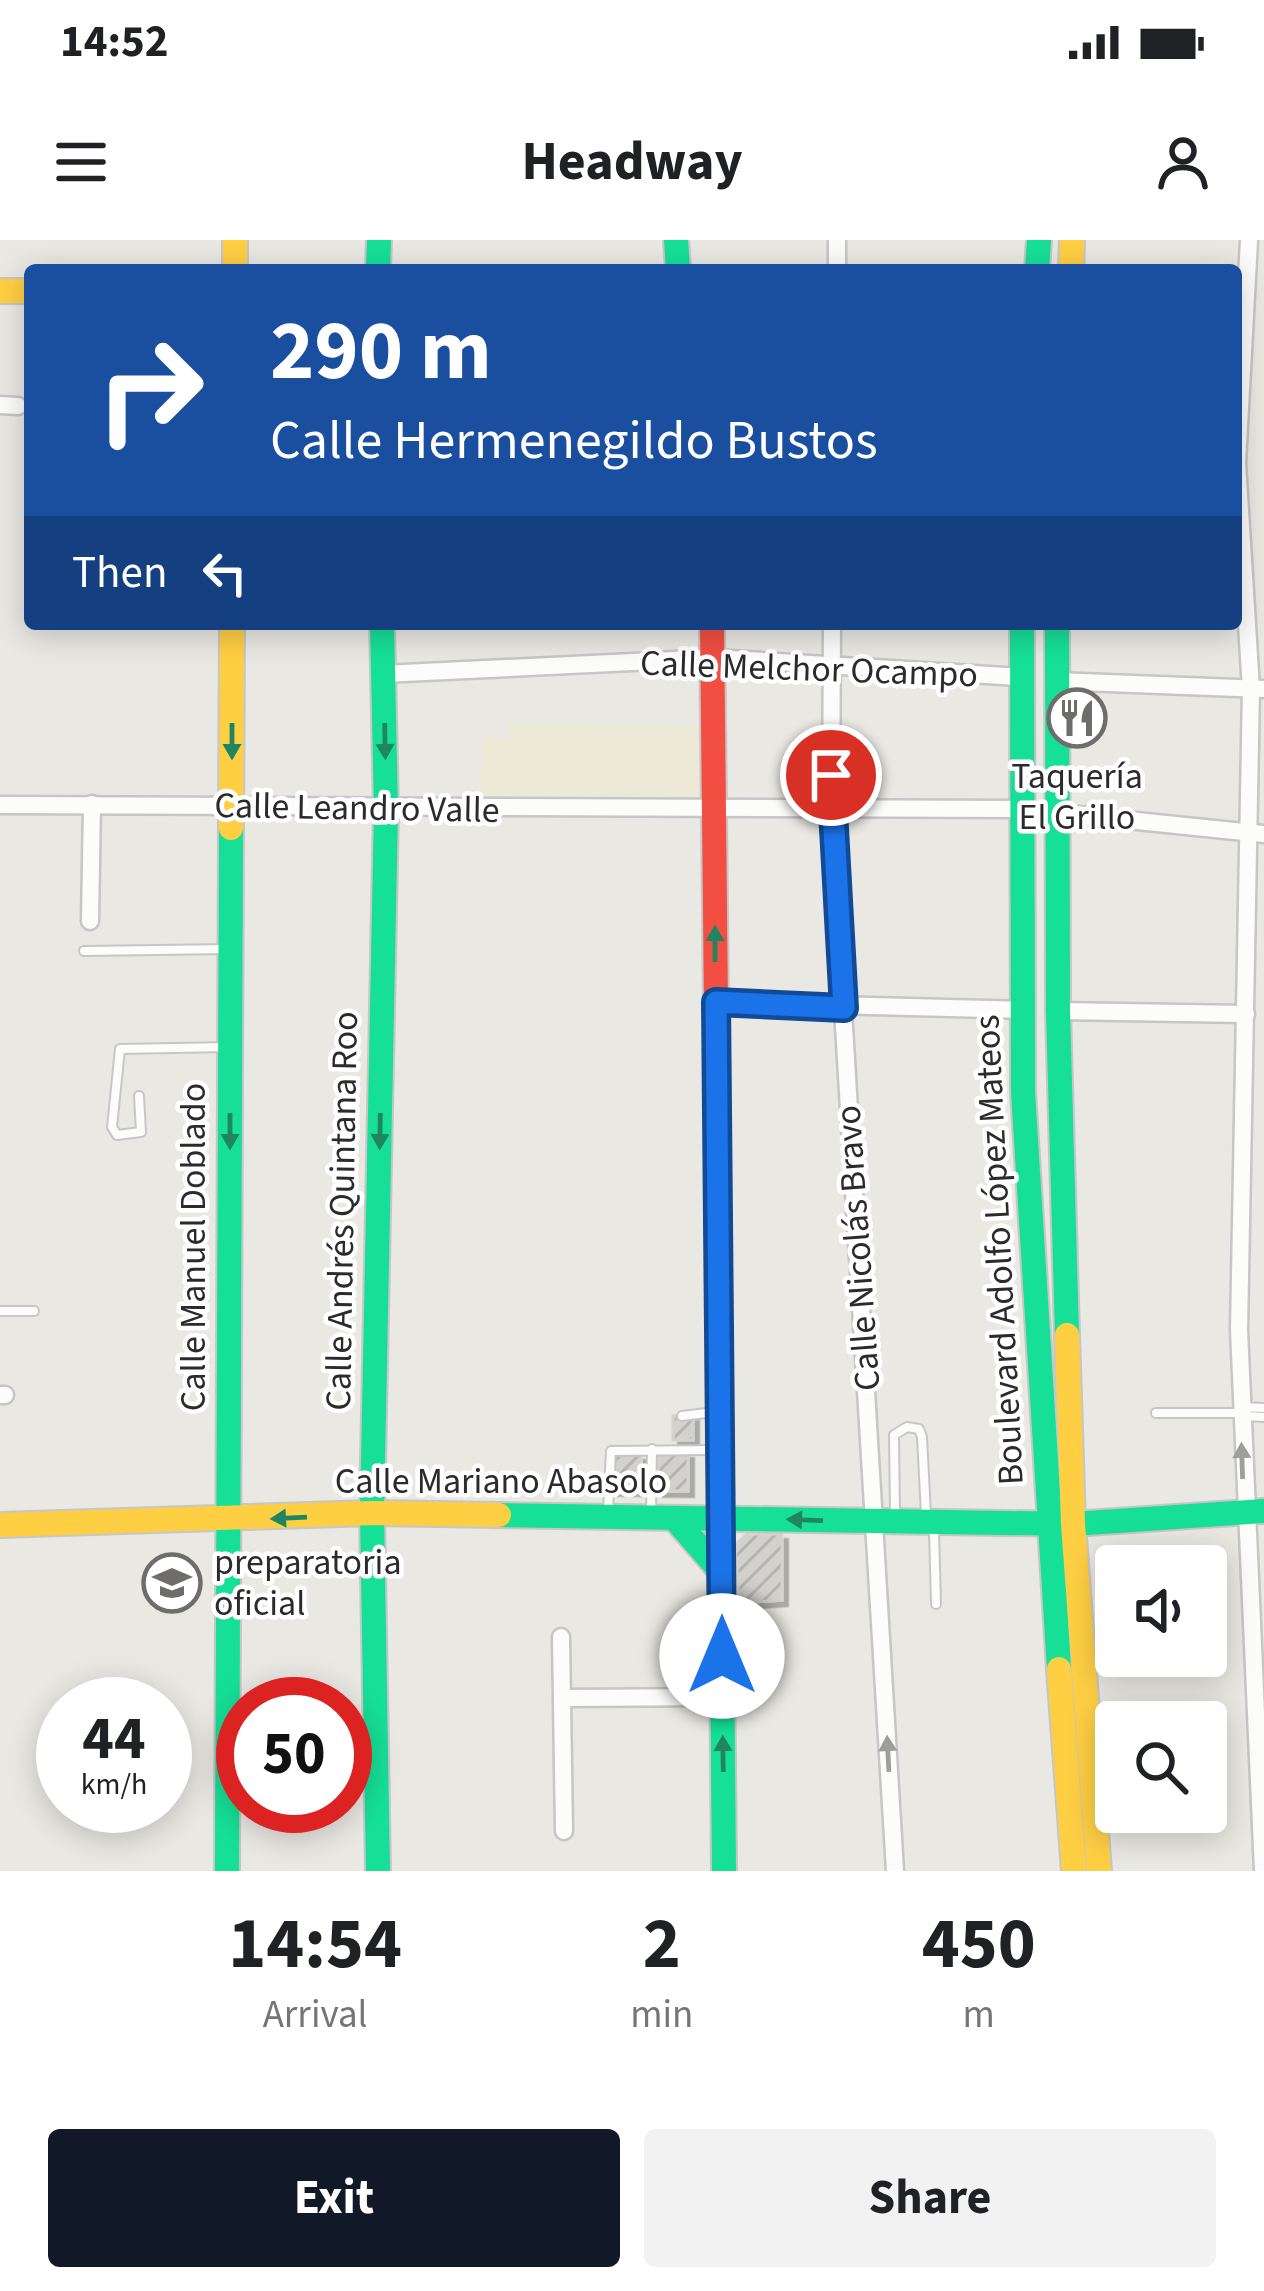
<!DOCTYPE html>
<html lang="en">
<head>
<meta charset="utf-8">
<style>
  :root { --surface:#fff; --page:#f2f2f2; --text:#202124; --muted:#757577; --accent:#111827 }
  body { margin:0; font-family:"Source Sans 3",sans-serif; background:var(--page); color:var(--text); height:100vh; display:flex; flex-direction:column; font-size:45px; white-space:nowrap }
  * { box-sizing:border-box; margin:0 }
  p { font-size:39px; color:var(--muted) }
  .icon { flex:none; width:66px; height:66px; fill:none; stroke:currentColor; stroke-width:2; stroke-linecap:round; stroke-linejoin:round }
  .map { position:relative; height:1631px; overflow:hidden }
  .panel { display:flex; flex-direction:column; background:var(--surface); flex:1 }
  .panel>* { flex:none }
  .banner { position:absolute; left:24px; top:24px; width:1218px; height:366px; border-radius:12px; box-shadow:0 6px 30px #0003; background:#1a4fa0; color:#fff; overflow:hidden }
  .controls { position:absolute; left:1095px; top:1305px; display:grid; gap:24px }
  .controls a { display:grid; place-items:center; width:132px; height:132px; border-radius:12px; background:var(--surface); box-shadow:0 6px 30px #0003; font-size:60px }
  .speed { position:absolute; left:36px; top:1437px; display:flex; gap:24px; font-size:60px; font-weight:700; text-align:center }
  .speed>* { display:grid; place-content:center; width:156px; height:156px; border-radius:50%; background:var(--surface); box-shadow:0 6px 30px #0003; line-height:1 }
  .speed small { font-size:30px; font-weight:400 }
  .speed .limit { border:18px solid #d22; background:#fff; color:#111 }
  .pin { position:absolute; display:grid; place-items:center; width:102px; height:102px; color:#fff; margin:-51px; border:6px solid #fff; border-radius:50%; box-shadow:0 3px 12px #0007 }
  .me { position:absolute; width:132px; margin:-66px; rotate:0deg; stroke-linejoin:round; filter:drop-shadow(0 0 9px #0008) }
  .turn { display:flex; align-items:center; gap:42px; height:252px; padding:0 48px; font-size:54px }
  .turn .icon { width:156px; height:156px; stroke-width:2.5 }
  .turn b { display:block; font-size:84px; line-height:102px }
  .then { display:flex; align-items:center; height:114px; padding:0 48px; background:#0003; gap:24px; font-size:45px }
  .eta { display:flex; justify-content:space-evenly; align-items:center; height:204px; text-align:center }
  .eta b { font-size:72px; font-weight:700; line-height:84px }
  .button { display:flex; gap:24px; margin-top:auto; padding:24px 48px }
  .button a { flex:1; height:138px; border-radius:12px; background:var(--accent); color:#fff; font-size:48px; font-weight:700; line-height:138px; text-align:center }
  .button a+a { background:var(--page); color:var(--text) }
  .status { display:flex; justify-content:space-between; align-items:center; height:84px; padding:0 60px; background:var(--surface); direction:ltr }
  .status svg { height:33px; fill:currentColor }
  header { display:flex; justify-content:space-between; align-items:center; height:156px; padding:0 48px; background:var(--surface); font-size:54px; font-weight:700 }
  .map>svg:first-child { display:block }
  .education { fill:#ece9d7 }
  .building { fill:url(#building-hatch); stroke:#d5d3ce; stroke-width:3; filter:url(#shadow) }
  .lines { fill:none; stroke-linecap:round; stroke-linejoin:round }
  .lane-casing { stroke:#c7c6c6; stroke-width:12 }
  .street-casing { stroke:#c7c6c6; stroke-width:21 }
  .fast-casing { stroke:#c7c6c6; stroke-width:28 }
  .slow-casing { stroke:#c7c6c6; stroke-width:28 }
  .jam-casing { stroke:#c7c6c6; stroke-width:28 }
  .lane { stroke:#fcfcfb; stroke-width:8 }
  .street { stroke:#fcfcfb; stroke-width:16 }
  .fast { stroke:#16e098; stroke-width:24 }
  .slow { stroke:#ffcf43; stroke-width:24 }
  .jam { stroke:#f24e42; stroke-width:24 }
  .oneway { fill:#208662 }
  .oneway2 { fill:#9e9e9d }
  .route-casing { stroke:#114b97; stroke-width:30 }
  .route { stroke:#1a73e8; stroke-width:21 }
  .labels { text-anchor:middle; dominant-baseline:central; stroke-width:9; stroke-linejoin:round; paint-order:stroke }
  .street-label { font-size:36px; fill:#2b2b2b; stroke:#fff }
  .poi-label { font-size:36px; fill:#2b2b2b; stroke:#fff }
</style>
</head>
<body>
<div class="status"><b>14:52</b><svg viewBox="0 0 49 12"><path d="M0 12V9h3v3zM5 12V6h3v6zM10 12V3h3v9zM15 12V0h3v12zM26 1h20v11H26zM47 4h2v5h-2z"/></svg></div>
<header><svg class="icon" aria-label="menu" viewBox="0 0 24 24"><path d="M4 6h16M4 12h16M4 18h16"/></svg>Headway<svg class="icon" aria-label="person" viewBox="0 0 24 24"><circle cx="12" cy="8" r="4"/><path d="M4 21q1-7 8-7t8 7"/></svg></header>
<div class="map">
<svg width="1264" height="1631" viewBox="0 0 1264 1631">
  <defs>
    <pattern id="building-hatch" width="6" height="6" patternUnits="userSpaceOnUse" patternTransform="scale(3)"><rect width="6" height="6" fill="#d2d1cd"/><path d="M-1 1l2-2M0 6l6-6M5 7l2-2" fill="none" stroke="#b4b4b0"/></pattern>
    <filter id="shadow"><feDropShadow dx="5.5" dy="5.5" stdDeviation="0" flood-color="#0004"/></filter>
  </defs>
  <rect width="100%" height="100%" fill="#eae8e2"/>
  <path class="education" d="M511 483 701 485V563L480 560 482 497 508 498Z"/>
  <g class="building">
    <rect x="673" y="1176" width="20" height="24"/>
    <rect x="658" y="1213" width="30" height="38"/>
    <rect x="613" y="1215" width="28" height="35"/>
    <path d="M747 1294H782V1360L739 1363 735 1305Z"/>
  </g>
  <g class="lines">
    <g class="lane-casing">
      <g id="lane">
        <path d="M84 711 229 709"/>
        <path d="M139 856 141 892 117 895 112 887 120 809 229 807"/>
        <path d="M0 1071H34"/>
        <path d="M1242 1167 1264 1168"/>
        <path d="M1156 1173H1239"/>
        <path d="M682 1176 714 1172"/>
        <path d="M1242 1176 1264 1177"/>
        <path d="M608 1270 611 1211 715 1210"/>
        <path d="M651 1274 652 1209"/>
        <path d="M895 1274 894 1195 907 1187 919 1189 922 1197 926 1275"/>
        <path d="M934 1290 936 1364"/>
      </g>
    </g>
    <g class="street-casing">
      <g id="street">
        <path d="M1249 0 1237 223 1251 449 1239 1090 1263 1631"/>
        <path d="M837 30V0"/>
        <path d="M0 165 18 166"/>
        <path d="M832 384 831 571 895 1631"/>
        <path d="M383 434 715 418 1020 437"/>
        <path d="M1055 441 1264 449"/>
        <path d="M0 565 1020 569 1264 594"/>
        <path d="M90 681 92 564"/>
        <path d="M716 762 1024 770"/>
        <path d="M1058 771 1246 774"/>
        <path d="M0 1155H5"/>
        <path d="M561 1397 564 1591"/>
        <path d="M563 1458 723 1457"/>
      </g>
    </g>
    <g class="fast-casing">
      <g id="fast">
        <path d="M676 0 678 30"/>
        <path d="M378 30 379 0"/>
        <path d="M1037 30 1039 0"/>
        <path d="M1022 384 1023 852 1059 1429"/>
        <path d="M1057 384 1058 771 1067 1095"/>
        <path d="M717 861 724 1631"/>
        <path d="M499 1275 1073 1284 1264 1271"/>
        <path d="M674 1278 722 1333"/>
        <path d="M227 1631 231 588"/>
        <path d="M378 1631 372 1273 386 569 382 384"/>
      </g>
    </g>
    <g class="slow-casing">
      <g id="slow">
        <path d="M235 0V30"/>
        <path d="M1071 30 1072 0"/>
        <path d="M0 51H30"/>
        <path d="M231 588 232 384"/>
        <path d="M1067 1095 1073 1284 1099 1631"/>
        <path d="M0 1285 372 1273 499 1275"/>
        <path d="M1059 1429 1074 1631"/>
      </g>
    </g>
    <g class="jam-casing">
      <path id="jam" d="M712 384 717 861"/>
    </g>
    <use href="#lane" class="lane"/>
    <use href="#street" class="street"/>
    <use href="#fast" class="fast"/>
    <use href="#slow" class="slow"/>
    <use href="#jam" class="jam"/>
  </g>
  <defs><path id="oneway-solid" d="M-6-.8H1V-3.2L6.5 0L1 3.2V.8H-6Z" transform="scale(3)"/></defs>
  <g class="oneway">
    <use href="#oneway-solid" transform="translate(232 501) rotate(90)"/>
    <use href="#oneway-solid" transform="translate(385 501) rotate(89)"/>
    <use href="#oneway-solid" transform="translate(715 704) rotate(-90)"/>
    <use href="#oneway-solid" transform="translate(230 891) rotate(90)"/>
    <use href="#oneway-solid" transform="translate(380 891) rotate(91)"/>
    <use href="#oneway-solid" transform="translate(289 1278) rotate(177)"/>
    <use href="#oneway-solid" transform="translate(805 1280) rotate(-178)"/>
    <use href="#oneway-solid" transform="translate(723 1514) rotate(-91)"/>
  </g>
  <g class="oneway2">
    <use href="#oneway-solid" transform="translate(1242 1221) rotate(-92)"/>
    <use href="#oneway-solid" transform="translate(888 1514) rotate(-93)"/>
  </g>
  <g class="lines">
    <g class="route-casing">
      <path id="route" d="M722 1416 716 762 844 768 831 535"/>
    </g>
    <use href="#route" class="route"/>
  </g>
  <defs>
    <g id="restaurant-ring" transform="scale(3)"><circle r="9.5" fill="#fff" stroke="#6e6d6b" stroke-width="1.5"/><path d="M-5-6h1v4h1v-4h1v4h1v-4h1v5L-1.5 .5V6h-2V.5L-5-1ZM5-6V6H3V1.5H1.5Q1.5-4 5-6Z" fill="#6e6d6b"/></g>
    <g id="school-ring" transform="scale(3)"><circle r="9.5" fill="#fff" stroke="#6e6d6b" stroke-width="1.5"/><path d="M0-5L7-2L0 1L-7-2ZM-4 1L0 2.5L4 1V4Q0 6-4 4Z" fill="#6e6d6b"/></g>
  </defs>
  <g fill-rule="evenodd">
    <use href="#restaurant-ring" x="1077" y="478"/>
    <use href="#school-ring" x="172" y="1343"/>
  </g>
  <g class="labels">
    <g class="street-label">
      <text transform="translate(809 429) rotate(2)">Calle Melchor Ocampo</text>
      <text transform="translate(357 568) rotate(1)">Calle Leandro Valle</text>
      <text transform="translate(342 971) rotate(-89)">Calle Andrés Quintana Roo</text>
      <text transform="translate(193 1007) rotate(-90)">Calle Manuel Doblado</text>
      <text transform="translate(858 1008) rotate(-94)">Calle Nicolás Bravo</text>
      <text transform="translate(999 1010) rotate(-93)">Boulevard Adolfo López Mateos</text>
      <text x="501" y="1241">Calle Mariano Abasolo</text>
    </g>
    <g class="poi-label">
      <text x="1077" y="536">Taquería<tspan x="1077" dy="41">El Grillo</tspan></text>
      <text x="214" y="1322" text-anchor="start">preparatoria<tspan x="214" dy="41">oficial</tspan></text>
    </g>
  </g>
</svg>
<div class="controls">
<a><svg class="icon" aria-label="sound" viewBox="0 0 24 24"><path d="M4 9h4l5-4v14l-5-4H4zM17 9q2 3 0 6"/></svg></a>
<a><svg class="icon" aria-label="search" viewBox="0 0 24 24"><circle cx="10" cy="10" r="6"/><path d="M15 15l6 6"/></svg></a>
</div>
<div class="speed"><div>44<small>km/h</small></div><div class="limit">50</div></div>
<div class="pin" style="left:831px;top:535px;background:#d93025"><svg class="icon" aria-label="arrive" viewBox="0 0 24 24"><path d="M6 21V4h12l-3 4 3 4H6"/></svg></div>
<svg class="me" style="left:722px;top:1416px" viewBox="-20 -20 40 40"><circle r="19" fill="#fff"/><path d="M0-13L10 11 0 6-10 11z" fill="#1a73e8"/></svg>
<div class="banner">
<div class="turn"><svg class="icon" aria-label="right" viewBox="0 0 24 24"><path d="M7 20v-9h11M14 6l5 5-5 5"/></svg><div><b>290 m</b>Calle Hermenegildo Bustos</div></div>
<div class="then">Then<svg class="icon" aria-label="left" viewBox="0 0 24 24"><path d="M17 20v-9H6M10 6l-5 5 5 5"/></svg></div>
</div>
</div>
<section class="panel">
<div class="eta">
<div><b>14:54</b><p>Arrival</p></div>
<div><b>2</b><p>min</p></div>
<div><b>450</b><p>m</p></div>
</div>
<div class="button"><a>Exit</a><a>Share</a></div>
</section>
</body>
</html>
